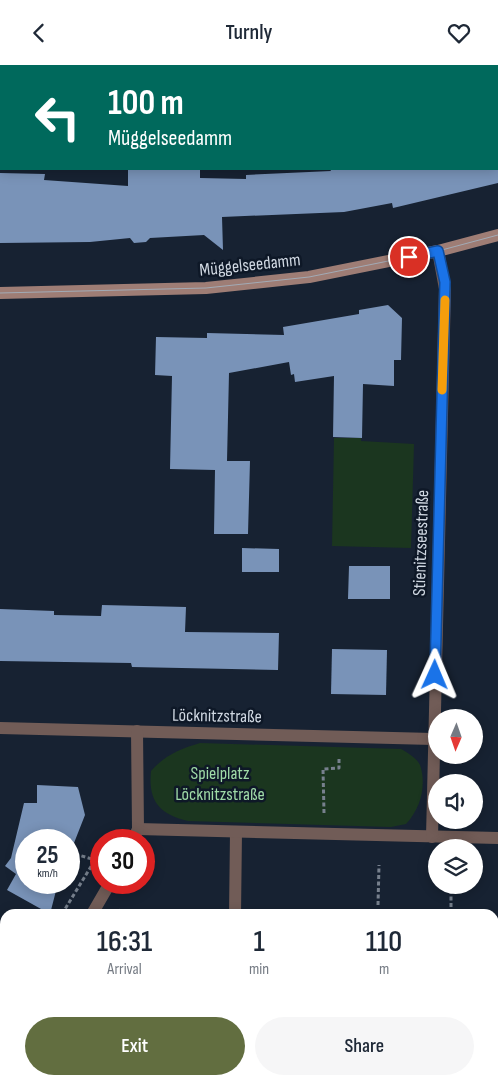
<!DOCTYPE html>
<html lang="en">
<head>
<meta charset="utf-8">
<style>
  :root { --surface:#fff; --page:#f6f6f7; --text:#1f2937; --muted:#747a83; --accent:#626e40 }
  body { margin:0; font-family:"Sofia Sans Condensed",sans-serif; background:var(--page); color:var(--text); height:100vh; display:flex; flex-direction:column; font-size:19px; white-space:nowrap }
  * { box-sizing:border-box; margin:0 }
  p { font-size:16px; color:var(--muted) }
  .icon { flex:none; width:28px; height:28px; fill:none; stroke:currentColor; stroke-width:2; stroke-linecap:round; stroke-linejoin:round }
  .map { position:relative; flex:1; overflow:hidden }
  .drawer { position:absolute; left:0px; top:844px; width:499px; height:176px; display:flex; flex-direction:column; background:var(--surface); border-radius:15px 15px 0 0; box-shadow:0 2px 12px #0003 }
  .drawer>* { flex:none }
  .banner { position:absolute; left:0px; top:0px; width:499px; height:105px; box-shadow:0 2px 12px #0003; background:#00695c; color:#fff; overflow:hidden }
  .needle { width:32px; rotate:182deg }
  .fabs { position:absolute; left:428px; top:644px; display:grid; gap:10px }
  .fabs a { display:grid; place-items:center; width:55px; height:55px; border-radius:50%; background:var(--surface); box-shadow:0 2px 12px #0003; font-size:25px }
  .speed { position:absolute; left:15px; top:764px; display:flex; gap:10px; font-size:25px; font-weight:700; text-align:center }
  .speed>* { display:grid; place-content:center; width:65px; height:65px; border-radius:50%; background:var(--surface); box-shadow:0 2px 12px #0003; line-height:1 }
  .speed small { font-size:12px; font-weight:400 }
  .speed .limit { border:8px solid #d22; background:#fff; color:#111 }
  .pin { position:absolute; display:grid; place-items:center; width:42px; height:42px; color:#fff; margin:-21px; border:2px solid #fff; border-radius:50%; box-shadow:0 1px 5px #0007 }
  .me { position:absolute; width:55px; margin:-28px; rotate:1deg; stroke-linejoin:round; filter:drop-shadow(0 0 4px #0008) }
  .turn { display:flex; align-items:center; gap:18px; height:105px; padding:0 25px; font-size:22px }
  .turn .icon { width:65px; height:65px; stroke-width:2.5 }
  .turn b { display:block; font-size:35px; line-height:42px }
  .eta { display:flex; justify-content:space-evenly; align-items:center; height:85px; text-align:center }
  .eta b { font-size:30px; font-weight:600; line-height:35px }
  .cta { display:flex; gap:10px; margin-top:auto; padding:10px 25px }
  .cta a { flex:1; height:58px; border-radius:30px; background:var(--accent); color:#fff; font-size:20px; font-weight:600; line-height:58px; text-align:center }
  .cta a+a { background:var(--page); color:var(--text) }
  header { display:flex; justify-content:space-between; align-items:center; height:65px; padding:0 25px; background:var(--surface); font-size:22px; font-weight:600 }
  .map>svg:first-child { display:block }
  .green { fill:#1b361f }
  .building { fill:#7993b8 }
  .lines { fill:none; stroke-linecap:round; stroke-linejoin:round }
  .path { stroke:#77808d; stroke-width:3; stroke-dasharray:4 2.5; stroke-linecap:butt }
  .service { stroke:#715c57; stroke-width:12 }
  .minor { stroke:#715c57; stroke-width:12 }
  .secondary { stroke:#9e7d75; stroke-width:12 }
  .tram { stroke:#a2abb6; stroke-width:1 }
  .route-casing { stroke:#114b97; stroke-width:12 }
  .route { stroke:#1a73e8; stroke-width:9 }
  .slow { stroke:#f59e0b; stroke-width:9 }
  .labels { text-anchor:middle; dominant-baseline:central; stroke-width:5; stroke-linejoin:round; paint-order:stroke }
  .street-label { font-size:18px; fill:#d0d8e2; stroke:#0e1827 }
  .park-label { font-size:18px; fill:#9fdaa7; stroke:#0e1827 }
</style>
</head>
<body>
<header><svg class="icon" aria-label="back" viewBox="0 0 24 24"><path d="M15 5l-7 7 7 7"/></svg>Turnly<svg class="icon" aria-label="heart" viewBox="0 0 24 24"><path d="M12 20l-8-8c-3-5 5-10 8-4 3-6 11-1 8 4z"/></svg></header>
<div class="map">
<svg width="498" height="1019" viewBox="0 0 498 1019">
  <rect width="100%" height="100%" fill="#172232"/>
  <g class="green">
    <path d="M334 373H361V376L414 379 411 483 332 481Z"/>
    <path d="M200 678 401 684C408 688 419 694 421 703 426 723 420 744 406 759L391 762 188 756C159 749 148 736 151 706 165 690 180 684 200 678Z"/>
  </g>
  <g class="building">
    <path d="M128 104H200V113L246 114V110L331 106 330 104H498V118L393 143 392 138 344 147 222 152 223 185 204 170 150 173 146 177 134 178 130 173 90 177 0 178V108L45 109 44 115 128 121Z"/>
    <path d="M388 240 402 253 401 295H394V321L363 319 362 373 333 372 334 311 295 317 294 309 291 310 289 297 229 308 227 396H250L248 469H214L215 405 170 404 172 311 155 310 156 272 207 273V268L284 270 283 262 359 249V245Z"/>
    <path d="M242 483 279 484V507H242Z"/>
    <path d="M349 501H390V534H348Z"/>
    <path d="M102 540 186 542 185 567 279 568 278 605 132 602 131 598 0 596V544L54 546V550L101 551Z"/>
    <path d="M332 584 387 585 386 630 331 629Z"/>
    <path d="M37 720 78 722 85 750 74 778 69 802V775H26V818H58L50 849 7 825 16 809 5 801 11 793 24 738H37Z"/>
  </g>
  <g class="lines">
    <g class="path">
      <path d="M324 748 323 704 339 703V693"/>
      <path d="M69 787 95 795"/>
      <path d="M378 840 379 800"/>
      <path d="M451 842V820"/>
      <path d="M119 845 126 849"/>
      <path d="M62 849 95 795 101 797"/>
    </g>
    <g class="service">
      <path d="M235 849 236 767"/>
      <path d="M309 1015 311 1019"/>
    </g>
    <g class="minor">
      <path d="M0 663 433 674"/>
      <path d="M138 764 498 773"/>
      <path d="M432 772 445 224 438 186"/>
      <path d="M133 775 138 764 137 666"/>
      <path d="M92 849 110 818"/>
      <path d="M0 1008 5 999"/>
    </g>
    <path class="secondary" d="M0 228 206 223 309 212 438 186 498 170"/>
    <path class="tram" d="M0 228 206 223 309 212 438 186 498 170"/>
  </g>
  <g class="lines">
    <g class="route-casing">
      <path id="route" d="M409 192 438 186 445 217 435 610"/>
    </g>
    <use href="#route" class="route"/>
    <path class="slow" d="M442 325 445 235"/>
  </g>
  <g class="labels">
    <g class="street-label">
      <text transform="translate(250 200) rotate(-6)">Müggelseedamm</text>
      <text transform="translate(421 478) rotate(-88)">Stienitzseestraße</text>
      <text transform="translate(217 651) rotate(1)">Löcknitzstraße</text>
    </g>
    <g class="park-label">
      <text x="220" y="708">Spielplatz<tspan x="220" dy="21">Löcknitzstraße</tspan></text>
    </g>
  </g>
</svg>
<div class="fabs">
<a><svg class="needle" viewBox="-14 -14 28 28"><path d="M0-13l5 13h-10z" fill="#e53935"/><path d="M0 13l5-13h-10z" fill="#747a83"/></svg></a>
<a><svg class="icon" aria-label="sound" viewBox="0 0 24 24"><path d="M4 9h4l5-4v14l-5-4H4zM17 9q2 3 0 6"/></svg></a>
<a><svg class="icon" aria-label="layers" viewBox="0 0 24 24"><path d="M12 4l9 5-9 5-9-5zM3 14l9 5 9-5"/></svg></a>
</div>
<div class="speed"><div>25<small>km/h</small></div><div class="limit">30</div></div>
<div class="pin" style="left:409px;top:192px;background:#d93025"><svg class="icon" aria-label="arrive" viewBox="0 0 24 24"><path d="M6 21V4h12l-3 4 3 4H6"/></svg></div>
<svg class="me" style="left:435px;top:610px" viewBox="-20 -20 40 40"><path d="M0-17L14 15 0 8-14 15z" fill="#1a73e8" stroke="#fff" stroke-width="4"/></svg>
<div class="banner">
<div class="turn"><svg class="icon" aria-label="left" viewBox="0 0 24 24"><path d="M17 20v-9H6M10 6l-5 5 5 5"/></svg><div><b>100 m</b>Müggelseedamm</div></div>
</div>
<section class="drawer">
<div class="eta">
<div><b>16:31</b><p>Arrival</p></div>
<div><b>1</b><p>min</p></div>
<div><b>110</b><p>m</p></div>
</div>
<div class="cta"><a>Exit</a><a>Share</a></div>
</section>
</div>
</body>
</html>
